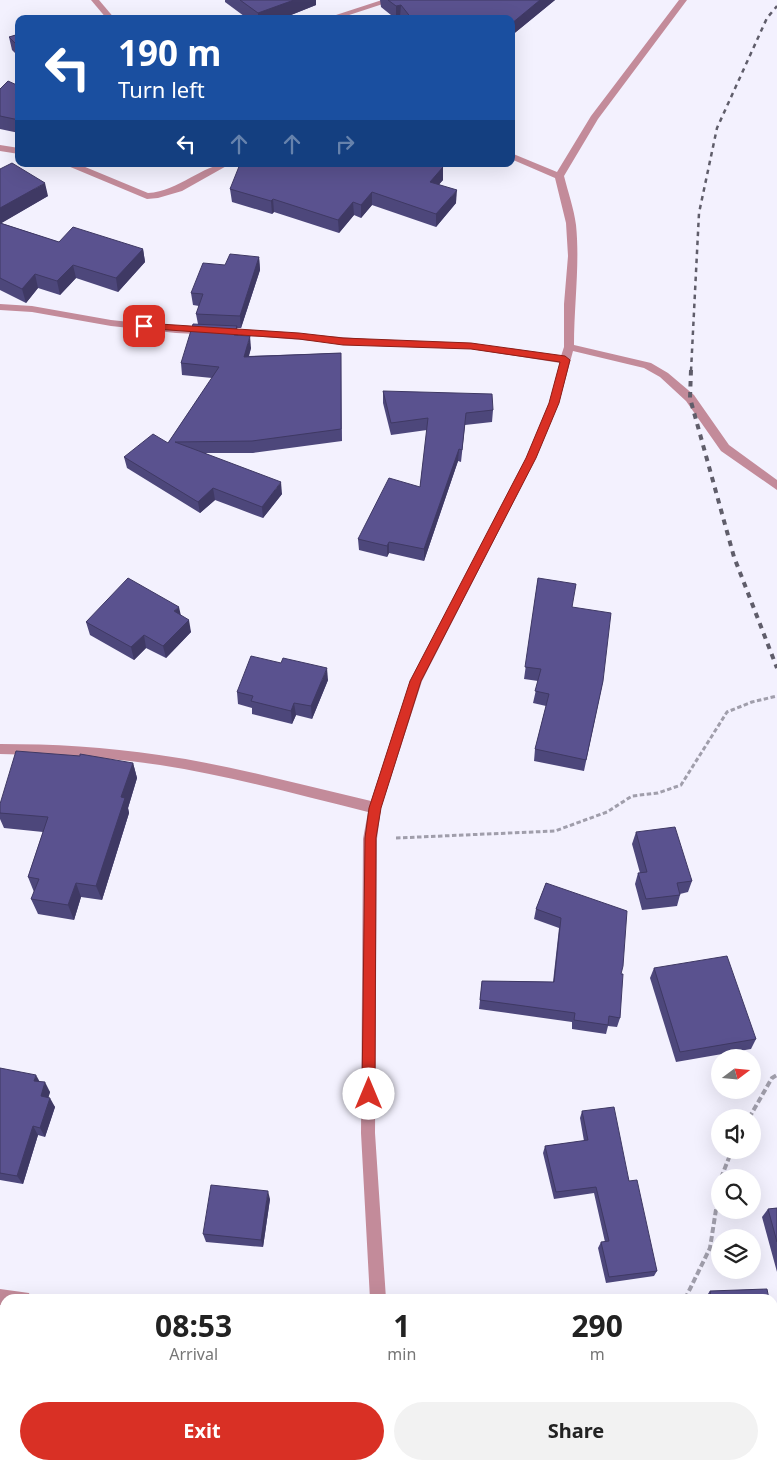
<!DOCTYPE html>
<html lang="en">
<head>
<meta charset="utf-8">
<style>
  :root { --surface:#fff; --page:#f2f2f2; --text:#222; --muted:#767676; --accent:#d93025 }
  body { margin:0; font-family:"Noto Sans",sans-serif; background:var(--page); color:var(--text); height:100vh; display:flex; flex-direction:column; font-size:19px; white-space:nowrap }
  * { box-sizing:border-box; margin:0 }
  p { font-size:16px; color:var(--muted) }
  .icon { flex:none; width:28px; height:28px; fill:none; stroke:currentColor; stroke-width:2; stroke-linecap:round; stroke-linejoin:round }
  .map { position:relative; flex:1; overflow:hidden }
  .side { position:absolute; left:0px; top:1294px; width:778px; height:176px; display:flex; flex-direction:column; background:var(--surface); border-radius:15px 15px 0 0; box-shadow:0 5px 20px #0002 }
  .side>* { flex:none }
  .top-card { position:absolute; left:15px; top:15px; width:500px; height:152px; border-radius:10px; box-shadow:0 5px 20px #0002; background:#1a4fa0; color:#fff; overflow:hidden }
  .needle { width:32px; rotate:74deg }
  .controls { position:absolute; left:711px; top:1049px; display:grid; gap:10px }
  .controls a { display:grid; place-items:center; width:50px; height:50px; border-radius:50%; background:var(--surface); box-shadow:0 5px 20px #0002; font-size:25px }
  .pin { position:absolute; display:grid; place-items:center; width:42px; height:42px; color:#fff; margin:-21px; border-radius:10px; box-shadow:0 2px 8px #0006 }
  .me { position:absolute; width:55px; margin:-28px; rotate:0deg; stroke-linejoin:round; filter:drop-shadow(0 0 4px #0008) }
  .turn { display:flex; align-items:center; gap:18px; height:105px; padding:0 20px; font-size:22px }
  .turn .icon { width:65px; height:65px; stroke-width:2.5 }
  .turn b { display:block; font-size:35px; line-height:42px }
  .lanes { display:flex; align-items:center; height:48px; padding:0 20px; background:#0003; justify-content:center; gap:25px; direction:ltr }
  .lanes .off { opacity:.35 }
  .eta { display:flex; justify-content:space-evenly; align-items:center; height:85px; text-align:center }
  .eta b { font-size:30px; font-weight:700; line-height:35px }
  .primary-button { display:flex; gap:10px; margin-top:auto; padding:10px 20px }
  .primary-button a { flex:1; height:58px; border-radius:30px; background:var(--accent); color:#fff; font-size:20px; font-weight:700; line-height:58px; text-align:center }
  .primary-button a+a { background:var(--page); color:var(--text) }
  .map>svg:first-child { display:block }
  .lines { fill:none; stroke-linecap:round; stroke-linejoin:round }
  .path-far1 { stroke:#a09eab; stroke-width:3; stroke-dasharray:4.5 2.5; stroke-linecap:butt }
  .path { stroke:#a09eab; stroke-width:4; stroke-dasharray:6 3; stroke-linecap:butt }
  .minor { fill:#c38b9a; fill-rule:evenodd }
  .rail-far1 { stroke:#5f5d6a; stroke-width:2.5; stroke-dasharray:4.5 4.5; stroke-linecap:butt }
  .rail { stroke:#5f5d6a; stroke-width:4; stroke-dasharray:5.5 5.5; stroke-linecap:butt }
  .wall { fill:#4d477b }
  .shaded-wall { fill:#3f3964 }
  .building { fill:#5a528f; stroke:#3f3964 }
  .route { fill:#d93025; stroke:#8d1f18 }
</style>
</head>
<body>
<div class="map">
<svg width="777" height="1469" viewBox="0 0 777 1469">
  <rect width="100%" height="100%" fill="#f3f1fe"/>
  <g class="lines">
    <path class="path-far1" d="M396 838 555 831 607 812 632 796 658 793 681 785 727 712 752 702 777 696"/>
    <g class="path">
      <path d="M749 1118 772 1078 777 1075"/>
      <path d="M721 1178 732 1150"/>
      <path d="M685 1299 710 1248 720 1184"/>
      <path d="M772 1422 777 1425"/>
    </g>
    <g class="minor">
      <path d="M91 0H99L115 19H107Z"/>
      <path d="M382 0H395L343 17 336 15Z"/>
      <path d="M679 0H687L598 119 564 176C568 192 574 209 576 225 580 264 574 305 574 345L651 363 668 373 694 395 729 445 777 480V490L721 451 686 401 660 377 644 368 573 351 559 403 536 458 422 681 381 808 377 839 375 1133 386 1299H370L361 1133 363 839 368 812C299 795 230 776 160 765 107 757 53 755 0 754V744C53 744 106 747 159 755 231 765 301 785 371 801L410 681 526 458 549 403 560 363 471 349 379 346 263 337 176 333 111 326 32 312 0 310V304L32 306 111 320 176 327 263 331 379 340 471 343 561 356 564 347V304L568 256 566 223 555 178 511 159V153L557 172 591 116Z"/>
      <path d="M0 145 19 148V154L0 151Z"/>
      <path d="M67 164H78L148 193C180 191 205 162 230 164L182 191 158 198 147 199 68 166Z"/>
      <path d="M0 1289 29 1293 31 1299H5V1305H0Z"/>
      <path d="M388 1465H406L407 1469H389Z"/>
    </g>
    <path class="rail-far1" d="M691 371 699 213 717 128 767 18 777 6"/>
    <path class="rail" d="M691 370 690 398 734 557 777 668"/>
  </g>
  <g class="wall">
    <path d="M225 0H316V5L281 19H248L225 2Z"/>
    <path d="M380 0H555L511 36V19H402L400 17 396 19 381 7Z"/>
    <path d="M19 34V57L12 50 9 37Z"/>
    <path d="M19 86V133L0 129V89Z"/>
    <path d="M443 167V180L439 184 456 203 436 227 372 205 361 218 354 215 339 233 274 212 272 214 232 202 230 189Z"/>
    <path d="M0 169 48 196 1 223 59 242 143 249 145 262 118 292 76 278 60 295 38 288 26 303 0 290Z"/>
    <path d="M259 257 260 270 241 328H237L238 335 251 348 249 356 341 353 342 441 253 453H205L282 494 263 518 215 500 200 513 127 468 124 457 168 443 212 378 182 375 181 363 198 324 196 314 199 306 193 305 191 293 225 265Z"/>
    <path d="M383 391 493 410 492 422 465 425 461 462 458 461 424 561 389 553 387 557 359 550 358 539 420 487 427 430 391 435 383 403Z"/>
    <path d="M538 578 572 607 603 681 584 771 534 761 535 749 546 706 533 703 538 681 524 679Z"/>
    <path d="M181 615 191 632 166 658 146 648 134 660 90 635 86 622Z"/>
    <path d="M328 680 312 719 296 715 292 724 252 714V708L238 704 237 692Z"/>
    <path d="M133 763 137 778 128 808 129 813 102 900 81 897 74 920 38 914 31 899 34 892 28 877 43 832 4 828 0 819V804Z"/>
    <path d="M636 832 692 881 688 892 680 894V895L677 906 642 910 635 884 638 873H640L632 844Z"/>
    <path d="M546 883 621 974 620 1018 617 1027 608 1026 606 1034 572 1029V1022L479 1009 482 981 553 982 559 928 534 919 536 909Z"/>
    <path d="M654 968 756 1039 751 1049 676 1062 650 978Z"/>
    <path d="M0 1068 40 1082 50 1092 48 1098 55 1107 45 1137 38 1135 23 1184 0 1180Z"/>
    <path d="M582 1111 629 1181 657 1271 654 1276 606 1283 598 1248 601 1242H605L594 1193 554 1199 543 1153 545 1146 584 1141 580 1118Z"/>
    <path d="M270 1199 263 1247 206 1242 203 1234Z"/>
    <path d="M777 1208V1272L762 1217 768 1209Z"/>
    <path d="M710 1291 769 1299H705V1298Z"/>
    <path d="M772 1314 777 1337V1365L775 1367H772Z"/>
    <rect x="662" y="1465" width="24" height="4"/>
  </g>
  <g class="shaded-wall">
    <path d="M294 0H316V5L281 19H258V13Z"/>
    <path d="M540 0H555L511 36V24Z"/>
    <path d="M401 5 400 17 396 19V6Z"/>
    <path d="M443 167V180L430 195V182Z"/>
    <path d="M45 183 48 196 0 224V208Z"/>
    <path d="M457 190 456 203 436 227V214Z"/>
    <path d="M372 192V205L361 218V205Z"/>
    <path d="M273 199 274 212 272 214 271 201Z"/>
    <path d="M353 202 354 215 339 233 338 220Z"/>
    <path d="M143 249 145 262 118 292 116 278Z"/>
    <path d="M259 257 260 270 241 328 240 316Z"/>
    <path d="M73 265 76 278 60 295 57 281Z"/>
    <path d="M35 274 38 288 26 303 22 289Z"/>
    <path d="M237 326 238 338 234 335Z"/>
    <path d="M250 336 251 348 245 368 244 357Z"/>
    <path d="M459 449 458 461 424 561V549Z"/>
    <path d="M281 482 282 494 263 518 262 507Z"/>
    <path d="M213 488 215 500 200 513 198 502Z"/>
    <path d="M389 542V553L387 557V546Z"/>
    <path d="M179 607 182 620 174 611Z"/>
    <path d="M189 620 191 632 166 658 163 646Z"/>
    <path d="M144 635 146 648 134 660 131 647Z"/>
    <path d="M327 668 328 680 312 719 311 706Z"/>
    <path d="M294 703 296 715 292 724 291 711Z"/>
    <path d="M133 763 137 778 128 808 129 813 102 900 96 886 121 797Z"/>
    <path d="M76 883 81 897 74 920 68 905Z"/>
    <path d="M36 1075 41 1084 34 1081Z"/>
    <path d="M45 1082 50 1092 46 1106 41 1096Z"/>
    <path d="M50 1098 55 1107 45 1137 40 1128Z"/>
    <path d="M33 1126 38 1135 23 1184 17 1176Z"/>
    <path d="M268 1191 270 1199 263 1247 261 1240Z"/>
  </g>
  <g class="building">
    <path d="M240 0H294L258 13Z"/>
    <path d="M388 0H540L511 24V19H412L401 5 396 6Z"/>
    <path d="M19 34V47L9 37Z"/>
    <path d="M8 81 19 86V120L0 116V89Z"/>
    <path d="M12 163 45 183 0 208V169Z"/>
    <path d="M240 164H436L443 167 430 182 457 190 436 214 372 192 361 205 353 202 338 220 273 199 271 201 230 189Z"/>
    <path d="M0 223 59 242 73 227 143 249 116 278 73 265 57 281 35 274 22 289 0 278Z"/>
    <path d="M230 254 259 257 240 316 196 314 203 294 191 293 203 263 225 265Z"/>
    <path d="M193 324 237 326 234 335 250 336 244 357 341 353V429L252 441 175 442 281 482 262 507 213 488 198 502 124 457 153 434 168 443 219 367 181 363Z"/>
    <path d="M383 391 492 394 493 410 466 413 462 450 459 449 424 549 389 542 387 546 358 539 389 478 420 487 428 418 391 423Z"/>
    <path d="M128 578 179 607 174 611 189 620 163 646 144 635 131 647 86 622Z"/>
    <path d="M538 578 576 584 572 607 611 613 603 681 586 760 535 749 549 694 535 691 541 669 525 667Z"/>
    <path d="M251 656 281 663 283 658 327 668 311 706 294 703 291 711 251 701 253 696 237 692Z"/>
    <path d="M16 751 80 756V754L133 763 121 797 125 798 96 886 76 883 68 905 31 899 39 879 28 877 48 817 0 813V804Z"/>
    <path d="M675 827 692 881 677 883 680 895 646 899 638 873 647 872 636 832Z"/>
    <path d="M546 883 627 911 623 966 621 974H623L620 1018 609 1016 608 1025 574 1020 575 1013 480 1000 482 981 554 982 561 918 536 909Z"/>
    <path d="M727 956 756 1039 680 1052 654 968Z"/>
    <path d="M0 1068 36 1075 34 1081 45 1082 41 1096 50 1098 40 1128 33 1126 17 1176 0 1173Z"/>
    <path d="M614 1107 629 1181 637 1180 657 1271 609 1277 601 1242 609 1241 596 1187 556 1192 545 1146 588 1140 582 1111Z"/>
    <path d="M211 1185 268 1191 261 1240 203 1234Z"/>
    <path d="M777 1208V1242L768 1209Z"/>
    <path d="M767 1289 769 1299H711L710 1291Z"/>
    <path d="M772 1314 777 1337V1361L772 1362Z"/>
    <path d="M450 1465H589L588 1469H450Z"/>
    <path d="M667 1465H686V1469H666Z"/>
  </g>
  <path class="route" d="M144 323 299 333 343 338 471 343 565 356 570 360 559 403 536 458 421 681 381 808 376 838 375 1094 373 1099 369 1101 364 1099 362 1094 365 838 369 808 410 681 526 458 549 403 560 362 471 349 343 345 299 339 140 328 139 326Z"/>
</svg>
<div class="controls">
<a><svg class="needle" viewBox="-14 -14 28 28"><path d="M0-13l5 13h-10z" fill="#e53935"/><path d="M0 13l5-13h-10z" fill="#767676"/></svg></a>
<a><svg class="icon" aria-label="sound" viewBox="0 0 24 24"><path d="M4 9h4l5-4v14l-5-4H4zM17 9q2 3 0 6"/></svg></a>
<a><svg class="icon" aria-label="search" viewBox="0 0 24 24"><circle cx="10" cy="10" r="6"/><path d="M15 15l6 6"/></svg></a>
<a><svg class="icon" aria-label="layers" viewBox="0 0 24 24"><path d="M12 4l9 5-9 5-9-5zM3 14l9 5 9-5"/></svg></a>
</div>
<div class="pin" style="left:144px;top:326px;background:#d93025"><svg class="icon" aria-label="arrive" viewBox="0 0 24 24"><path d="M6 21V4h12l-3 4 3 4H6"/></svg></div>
<svg class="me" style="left:369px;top:1094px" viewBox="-20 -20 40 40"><circle r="19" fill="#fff"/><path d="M0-13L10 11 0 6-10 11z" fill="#d93025"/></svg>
<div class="top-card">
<div class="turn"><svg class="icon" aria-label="left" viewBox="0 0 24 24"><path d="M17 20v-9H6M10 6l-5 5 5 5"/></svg><div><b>190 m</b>Turn left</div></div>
<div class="lanes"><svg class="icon" aria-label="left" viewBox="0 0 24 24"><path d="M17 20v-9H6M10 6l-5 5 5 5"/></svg><svg class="icon off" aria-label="ahead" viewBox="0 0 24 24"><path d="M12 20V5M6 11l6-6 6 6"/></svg><svg class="icon off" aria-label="ahead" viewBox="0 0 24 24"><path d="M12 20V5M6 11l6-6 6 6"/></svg><svg class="icon off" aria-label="right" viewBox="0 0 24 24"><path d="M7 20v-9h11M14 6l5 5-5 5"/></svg></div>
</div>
<section class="side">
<div class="eta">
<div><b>08:53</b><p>Arrival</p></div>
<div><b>1</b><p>min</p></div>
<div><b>290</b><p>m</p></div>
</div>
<div class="primary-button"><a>Exit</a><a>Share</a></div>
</section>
</div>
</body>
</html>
